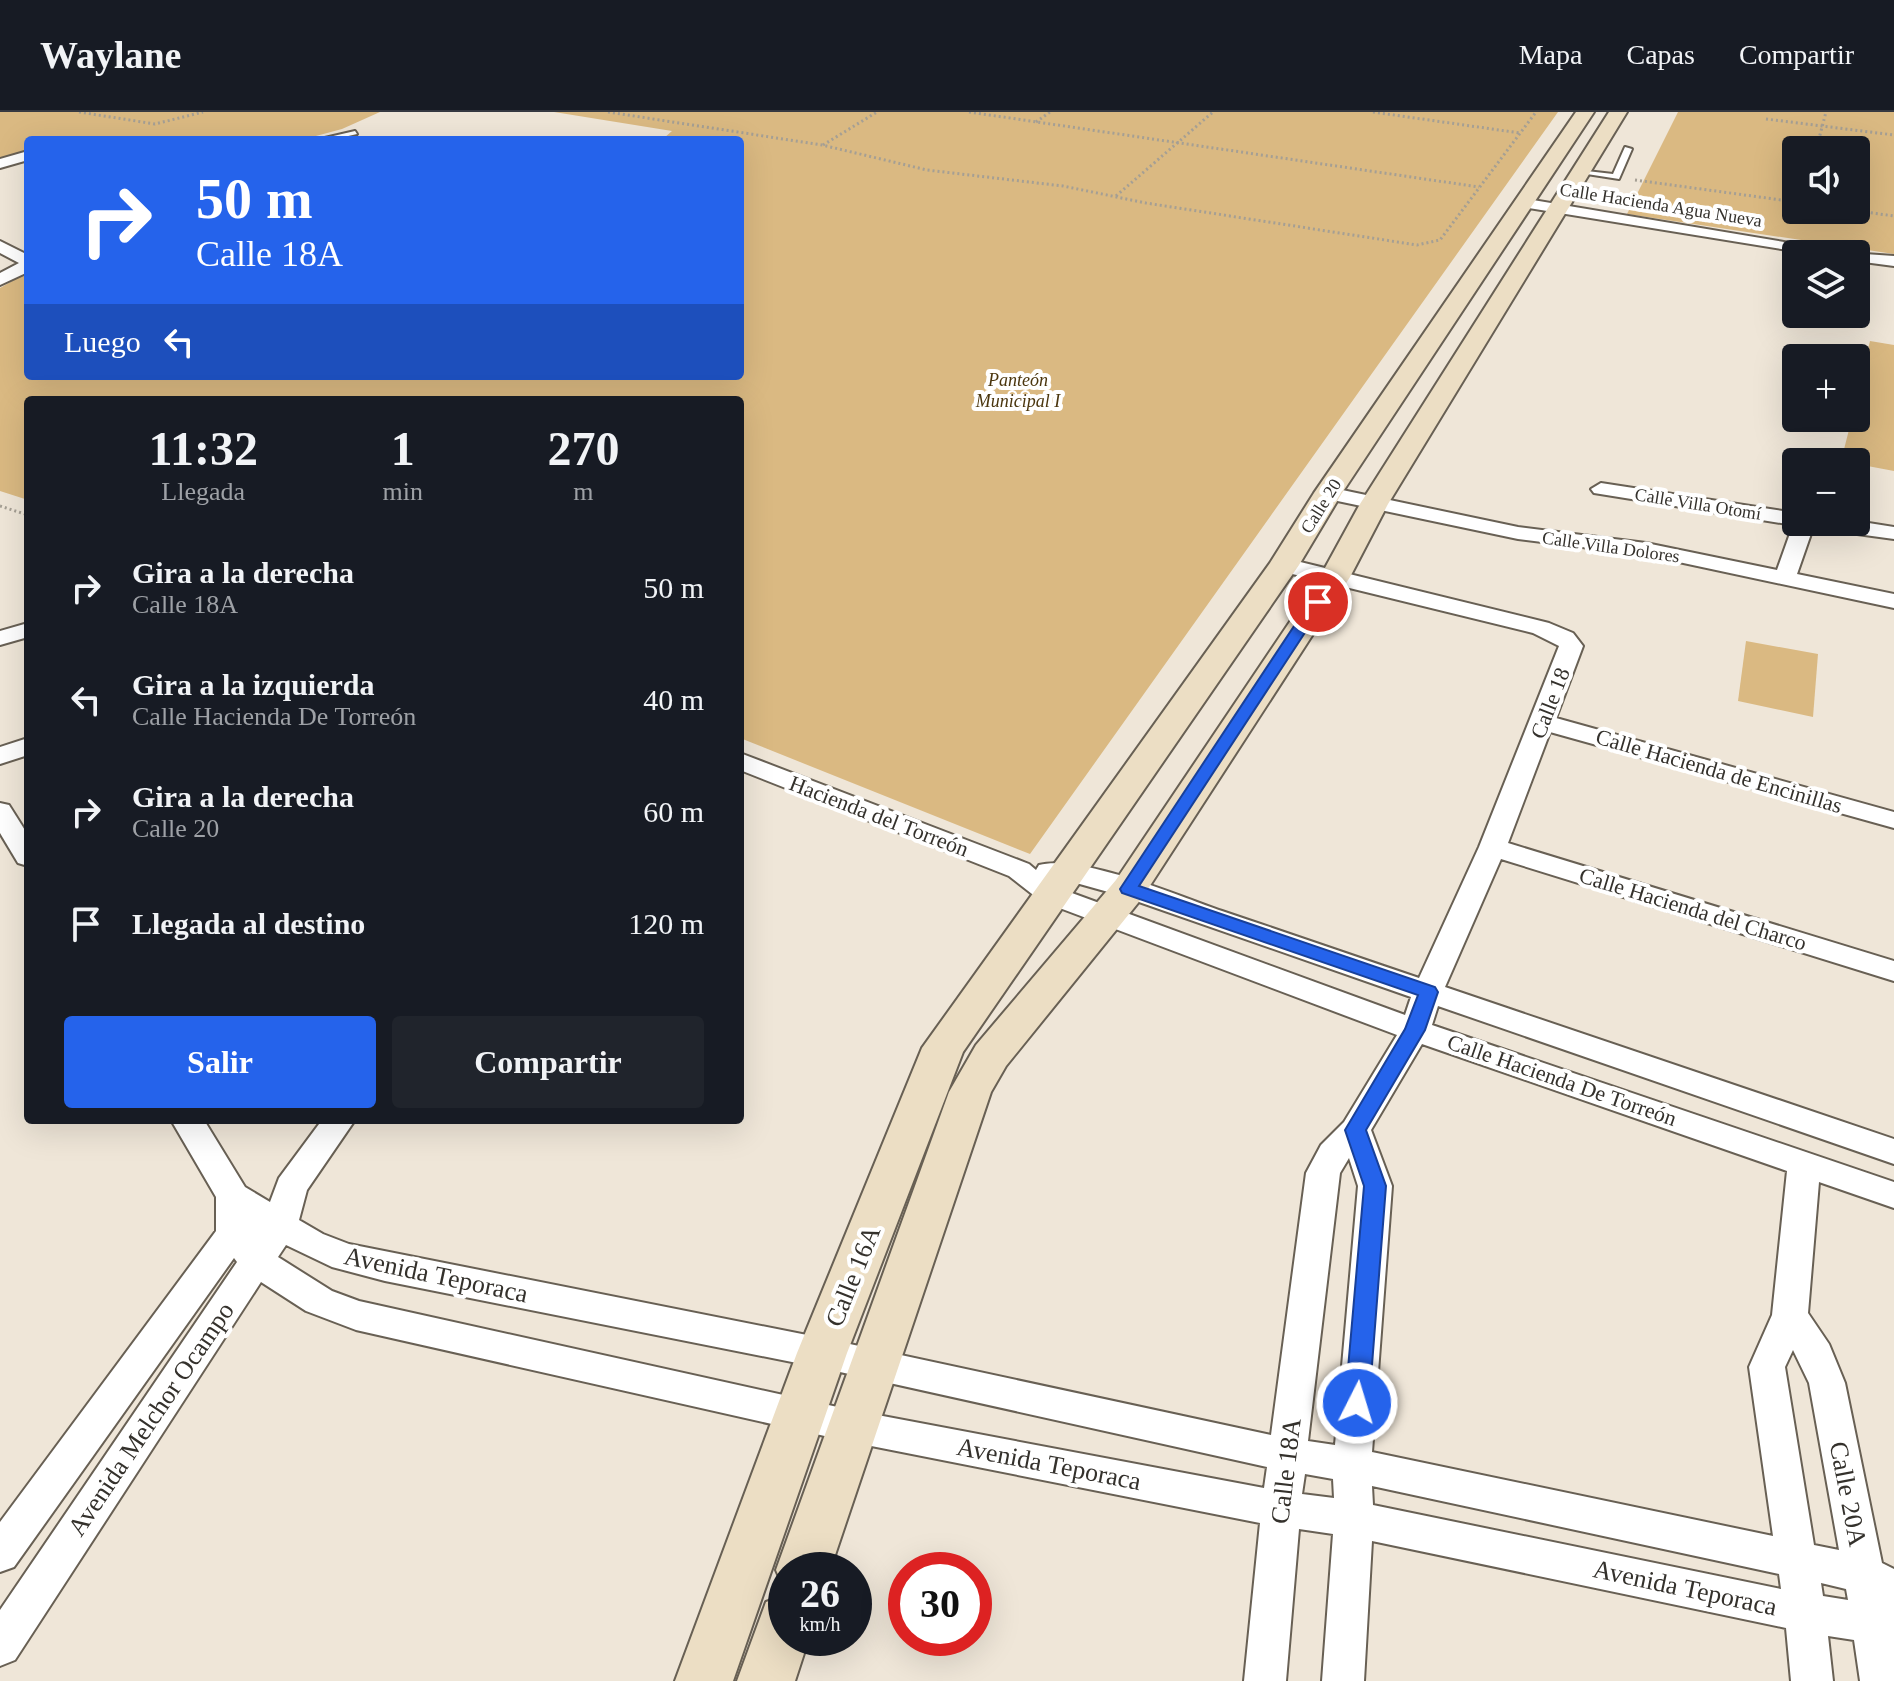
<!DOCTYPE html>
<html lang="es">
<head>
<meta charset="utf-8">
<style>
  :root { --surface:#171b24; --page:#20242c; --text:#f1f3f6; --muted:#9ea1a6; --line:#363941; --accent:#2563eb }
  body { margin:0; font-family:"Times New Roman",serif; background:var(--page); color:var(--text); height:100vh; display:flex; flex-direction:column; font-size:30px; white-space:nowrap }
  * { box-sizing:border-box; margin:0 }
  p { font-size:26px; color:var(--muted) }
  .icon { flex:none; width:44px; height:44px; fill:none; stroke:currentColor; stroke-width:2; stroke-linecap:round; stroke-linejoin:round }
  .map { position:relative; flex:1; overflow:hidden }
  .sheet { position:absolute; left:24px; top:284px; width:720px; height:728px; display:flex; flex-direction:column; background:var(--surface); border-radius:8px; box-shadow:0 8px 32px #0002 }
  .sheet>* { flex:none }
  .top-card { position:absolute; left:24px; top:24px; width:720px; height:244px; border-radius:8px; box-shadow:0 8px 32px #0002; background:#2563eb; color:#fff; overflow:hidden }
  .buttons { position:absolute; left:1782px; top:24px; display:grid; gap:16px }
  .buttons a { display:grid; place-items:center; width:88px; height:88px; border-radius:8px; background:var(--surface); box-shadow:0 8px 32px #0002; font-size:40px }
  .speed { position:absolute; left:768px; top:1440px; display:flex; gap:16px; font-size:40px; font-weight:700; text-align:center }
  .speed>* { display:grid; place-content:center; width:104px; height:104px; border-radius:50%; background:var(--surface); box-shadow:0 8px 32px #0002; line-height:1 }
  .speed small { font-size:20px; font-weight:400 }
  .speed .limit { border:12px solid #d22; background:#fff; color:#111 }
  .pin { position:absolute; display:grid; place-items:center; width:68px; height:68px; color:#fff; margin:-34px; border:4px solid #fff; border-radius:50%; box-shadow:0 2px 8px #0007 }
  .me { position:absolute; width:88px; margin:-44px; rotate:5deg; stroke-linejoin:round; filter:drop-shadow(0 0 6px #0008) }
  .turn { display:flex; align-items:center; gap:28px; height:168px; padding:0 40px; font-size:36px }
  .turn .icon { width:104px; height:104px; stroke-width:2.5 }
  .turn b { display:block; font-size:56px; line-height:68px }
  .then { display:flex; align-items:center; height:76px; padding:0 40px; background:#0003; gap:16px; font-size:30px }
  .eta { display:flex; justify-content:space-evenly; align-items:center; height:136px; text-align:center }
  .eta b { font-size:48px; font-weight:700; line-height:56px }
  .primary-button { display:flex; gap:16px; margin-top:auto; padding:16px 40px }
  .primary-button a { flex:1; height:92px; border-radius:8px; background:var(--accent); color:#fff; font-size:32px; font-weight:700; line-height:92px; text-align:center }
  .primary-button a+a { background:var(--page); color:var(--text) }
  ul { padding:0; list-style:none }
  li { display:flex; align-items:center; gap:24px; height:112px; padding:0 40px }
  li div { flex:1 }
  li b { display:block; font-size:30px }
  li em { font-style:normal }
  header { display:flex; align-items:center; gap:48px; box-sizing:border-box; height:112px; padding:0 40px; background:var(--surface); border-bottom:2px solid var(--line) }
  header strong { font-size:38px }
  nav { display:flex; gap:44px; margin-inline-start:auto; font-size:28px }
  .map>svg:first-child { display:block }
  .green { fill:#dab982; fill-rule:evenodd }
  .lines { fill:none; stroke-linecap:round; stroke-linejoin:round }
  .lane-casing { stroke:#686054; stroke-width:4 }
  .street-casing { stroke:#686054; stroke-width:4 }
  .secondary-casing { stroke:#686054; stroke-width:4 }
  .path { stroke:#a59f94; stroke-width:3; stroke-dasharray:2 3; stroke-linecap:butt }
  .lane { fill:#fff; fill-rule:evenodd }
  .street { fill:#fff; fill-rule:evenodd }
  .secondary { fill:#ecdec4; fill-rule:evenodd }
  .route { fill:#2563eb; stroke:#184099; stroke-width:2 }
  .labels { text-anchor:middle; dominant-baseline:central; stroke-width:8; stroke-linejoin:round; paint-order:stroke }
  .far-street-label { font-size:18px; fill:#34312c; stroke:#fff }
  .far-park-label { font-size:18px; font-style:italic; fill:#4b360e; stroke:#fff }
  .street-label { font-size:22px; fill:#34312c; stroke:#fff }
  .near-street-label { font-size:26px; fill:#34312c; stroke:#fff }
</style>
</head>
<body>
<header>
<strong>Waylane</strong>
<nav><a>Mapa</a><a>Capas</a><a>Compartir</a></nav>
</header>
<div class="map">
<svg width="1894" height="1569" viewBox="0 0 1894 1569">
  <rect width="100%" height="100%" fill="#efe6d8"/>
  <g class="green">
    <path d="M0 0H380L342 17 301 28H28V45L0 47Z"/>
    <path d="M554 0H1558L1030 742 740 626V288H28V388L0 379V176L28 160V264H740V28H643L664 26 672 19Z"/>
    <path d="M1678 0H1894V142L1627 102ZM1796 38H1856V98H1796Z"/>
    <path d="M1870 229 1894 233V359L1841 349 1852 306H1856V287Z"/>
    <path d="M1746 529 1818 542 1813 605 1738 589Z"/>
  </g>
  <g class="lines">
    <g class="lane-casing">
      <g id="lane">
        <path d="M355 19 357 22 331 28H316Z"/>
        <path d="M1625 35 1632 37 1619 67 1574 60 1578 58 1613 62Z"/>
      </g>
    </g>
    <g class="street-casing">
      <g id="street">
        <path d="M28 39V48L0 56V47Z"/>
        <path d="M1521 86 1850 141 1894 144V154L1856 149V142H1812L1516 94V88Z"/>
        <path d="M0 129 28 143V160L0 173V161L19 151 0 141Z"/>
        <path d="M1601 371 1796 401V410L1856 409 1894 415V427L1813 416 1797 462 1894 482V496L1646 443 1518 427 1328 387 1318 381 1328 375 1518 415 1646 431 1777 458 1793 413 1594 381 1591 377Z"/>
        <path d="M1284 446 1549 511 1573 521 1583 534 1556 606 1894 700V716L1550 620 1508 731 1894 849V869L1501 747 1445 875 1894 1027V1052L1438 894 1432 913 1894 1070V1096L1819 1070 1808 1201 1829 1232 1845 1271 1882 1451 1894 1457V1569H1860L1854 1528 1828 1524 1833 1569H1791L1786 1516 1372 1429 1364 1569H1322L1333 1422 1299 1417 1286 1569H1244L1260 1411 851 1330 356 1218 306 1199 261 1170 15 1548 0 1554V1498L237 1150 234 1146 14 1455 0 1460V1410L216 1119V1085L171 1008H204L245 1075 270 1090 279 1066 322 1008H355L307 1078 299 1108 323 1122 349 1132 822 1226 1271 1323 1306 1061 1321 1033 1344 1010 1397 923 1041 789 1009 764 740 658V641L1029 752 1036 758 1039 753C1080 742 1179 784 1222 799 1288 821 1354 844 1419 866L1479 735 1559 534 1533 521 1276 458 1273 453 1276 448ZM1049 768 1069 769 1119 783 1411 885 1405 903 1061 777ZM1422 932 1787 1059 1772 1203 1749 1255 1773 1424 1372 1340 1392 1074 1371 1018ZM1349 1046 1358 1074 1335 1333 1308 1329 1340 1061ZM286 1133 332 1155 385 1169 822 1256 1267 1355 1264 1376 851 1298 359 1189 332 1179 278 1145ZM1793 1238 1809 1271 1839 1438 1814 1433 1785 1255ZM1305 1362 1333 1367 1334 1386 1302 1382ZM1372 1374 1779 1462 1781 1477 1373 1393ZM1821 1471 1846 1477 1848 1488 1823 1484Z"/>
        <path d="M28 511V525L0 533V519Z"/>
        <path d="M28 626V643L0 652V635Z"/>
        <path d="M0 691 9 693 28 723V754L18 751 0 721Z"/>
      </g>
    </g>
    <g class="secondary-casing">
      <g id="secondary">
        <path d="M1576 0H1594L1342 381 1299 453 963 940 847 1241 733 1569H675L797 1241 922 936 1270 451 1314 381Z"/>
        <path d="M1609 0H1627L1388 392 1350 465 1142 786 1006 954 991 980 830 1458H786V1477L784 1476 776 1458 949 980 976 933 1116 768 1320 465 1360 392Z"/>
        <path d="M786 1483V1526H809L795 1569H737L766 1490Z"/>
      </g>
    </g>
    <g class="path">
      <path d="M79 0 155 12 203 0"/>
      <path d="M608 0 822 33 927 58 1063 74 1146 91 1417 133 1440 128 1536 0"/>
      <path d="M969 0 1479 75"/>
      <path d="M1373 0 1520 21"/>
      <path d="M1766 7 1894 23"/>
      <path d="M1036 10 1050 0"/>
      <path d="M823 33 877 0"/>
      <path d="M1816 38 1826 0"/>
      <path d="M1635 68 1796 90"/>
      <path d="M1116 84 1213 0"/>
      <path d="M1851 98 1894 104"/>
      <path d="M0 394 28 403"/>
    </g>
    <use href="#lane" class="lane"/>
    <use href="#street" class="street"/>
    <use href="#secondary" class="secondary"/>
  </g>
  <path class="route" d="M1318 486 1325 490 1139 774 1435 875 1438 880 1425 918 1366 1018 1386 1074 1369 1291 1366 1299 1357 1302 1349 1299 1345 1291 1364 1074 1345 1018 1405 917 1418 883 1122 781 1120 777 1310 490Z"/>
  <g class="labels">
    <g class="far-street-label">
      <text transform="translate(1661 93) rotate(9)">Calle Hacienda Agua Nueva</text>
      <text transform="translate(1698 392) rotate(9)">Calle Villa Otomí</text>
      <text transform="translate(1321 394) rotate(-58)">Calle 20</text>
      <text transform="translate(1611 435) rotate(8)">Calle Villa Dolores</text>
    </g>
    <g class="far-park-label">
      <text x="1018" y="268">Panteón<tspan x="1018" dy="21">Municipal I</tspan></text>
    </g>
    <g class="street-label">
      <text transform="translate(1550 591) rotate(-69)">Calle 18</text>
      <text transform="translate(1719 659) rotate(16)">Calle Hacienda de Encinillas</text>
      <text transform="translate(879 704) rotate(21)">Hacienda del Torreón</text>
      <text transform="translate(1693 797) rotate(17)">Calle Hacienda del Charco</text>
      <text transform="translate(1562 968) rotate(19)">Calle Hacienda De Torreón</text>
    </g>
    <g class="near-street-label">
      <text transform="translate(436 1163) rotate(12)">Avenida Teporaca</text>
      <text transform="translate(853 1164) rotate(-68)">Calle 16A</text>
      <text transform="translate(151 1307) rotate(-56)">Avenida Melchor Ocampo</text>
      <text transform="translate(1049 1352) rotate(11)">Avenida Teporaca</text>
      <text transform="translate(1286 1359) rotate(-83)">Calle 18A</text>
      <text transform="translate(1848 1382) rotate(79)">Calle 20A</text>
      <text transform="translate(1685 1476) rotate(12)">Avenida Teporaca</text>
    </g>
  </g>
</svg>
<div class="buttons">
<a><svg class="icon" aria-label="sound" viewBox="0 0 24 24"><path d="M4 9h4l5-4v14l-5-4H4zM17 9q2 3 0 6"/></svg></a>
<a><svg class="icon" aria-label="layers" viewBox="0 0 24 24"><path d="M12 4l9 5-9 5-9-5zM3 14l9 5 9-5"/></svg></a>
<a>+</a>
<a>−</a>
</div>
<div class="speed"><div>26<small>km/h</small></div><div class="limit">30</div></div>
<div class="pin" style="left:1318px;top:490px;background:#d93025"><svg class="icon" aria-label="arrive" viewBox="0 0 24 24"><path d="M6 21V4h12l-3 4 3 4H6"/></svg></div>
<svg class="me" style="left:1357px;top:1291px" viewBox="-20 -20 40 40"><circle r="17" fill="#2563eb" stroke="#fff" stroke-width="3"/><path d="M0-11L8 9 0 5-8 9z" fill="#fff"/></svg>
<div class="top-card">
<div class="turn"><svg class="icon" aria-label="right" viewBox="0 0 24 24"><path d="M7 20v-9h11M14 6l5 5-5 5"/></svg><div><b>50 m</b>Calle 18A</div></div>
<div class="then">Luego<svg class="icon" aria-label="left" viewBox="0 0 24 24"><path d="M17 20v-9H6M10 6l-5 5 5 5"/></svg></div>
</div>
<section class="sheet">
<div class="eta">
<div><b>11:32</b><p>Llegada</p></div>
<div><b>1</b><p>min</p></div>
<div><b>270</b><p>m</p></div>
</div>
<ul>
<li><svg class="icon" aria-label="right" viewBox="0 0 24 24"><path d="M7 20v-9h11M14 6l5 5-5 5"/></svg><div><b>Gira a la derecha</b><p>Calle 18A</p></div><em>50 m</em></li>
<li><svg class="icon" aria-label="left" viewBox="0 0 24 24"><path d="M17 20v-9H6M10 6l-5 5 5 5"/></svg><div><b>Gira a la izquierda</b><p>Calle Hacienda De Torreón</p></div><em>40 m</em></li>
<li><svg class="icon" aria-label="right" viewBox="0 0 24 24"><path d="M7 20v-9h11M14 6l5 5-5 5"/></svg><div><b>Gira a la derecha</b><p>Calle 20</p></div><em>60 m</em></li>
<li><svg class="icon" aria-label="arrive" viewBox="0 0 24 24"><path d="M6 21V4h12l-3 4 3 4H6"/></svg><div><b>Llegada al destino</b></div><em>120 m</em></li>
</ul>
<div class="primary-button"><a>Salir</a><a>Compartir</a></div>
</section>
</div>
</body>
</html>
